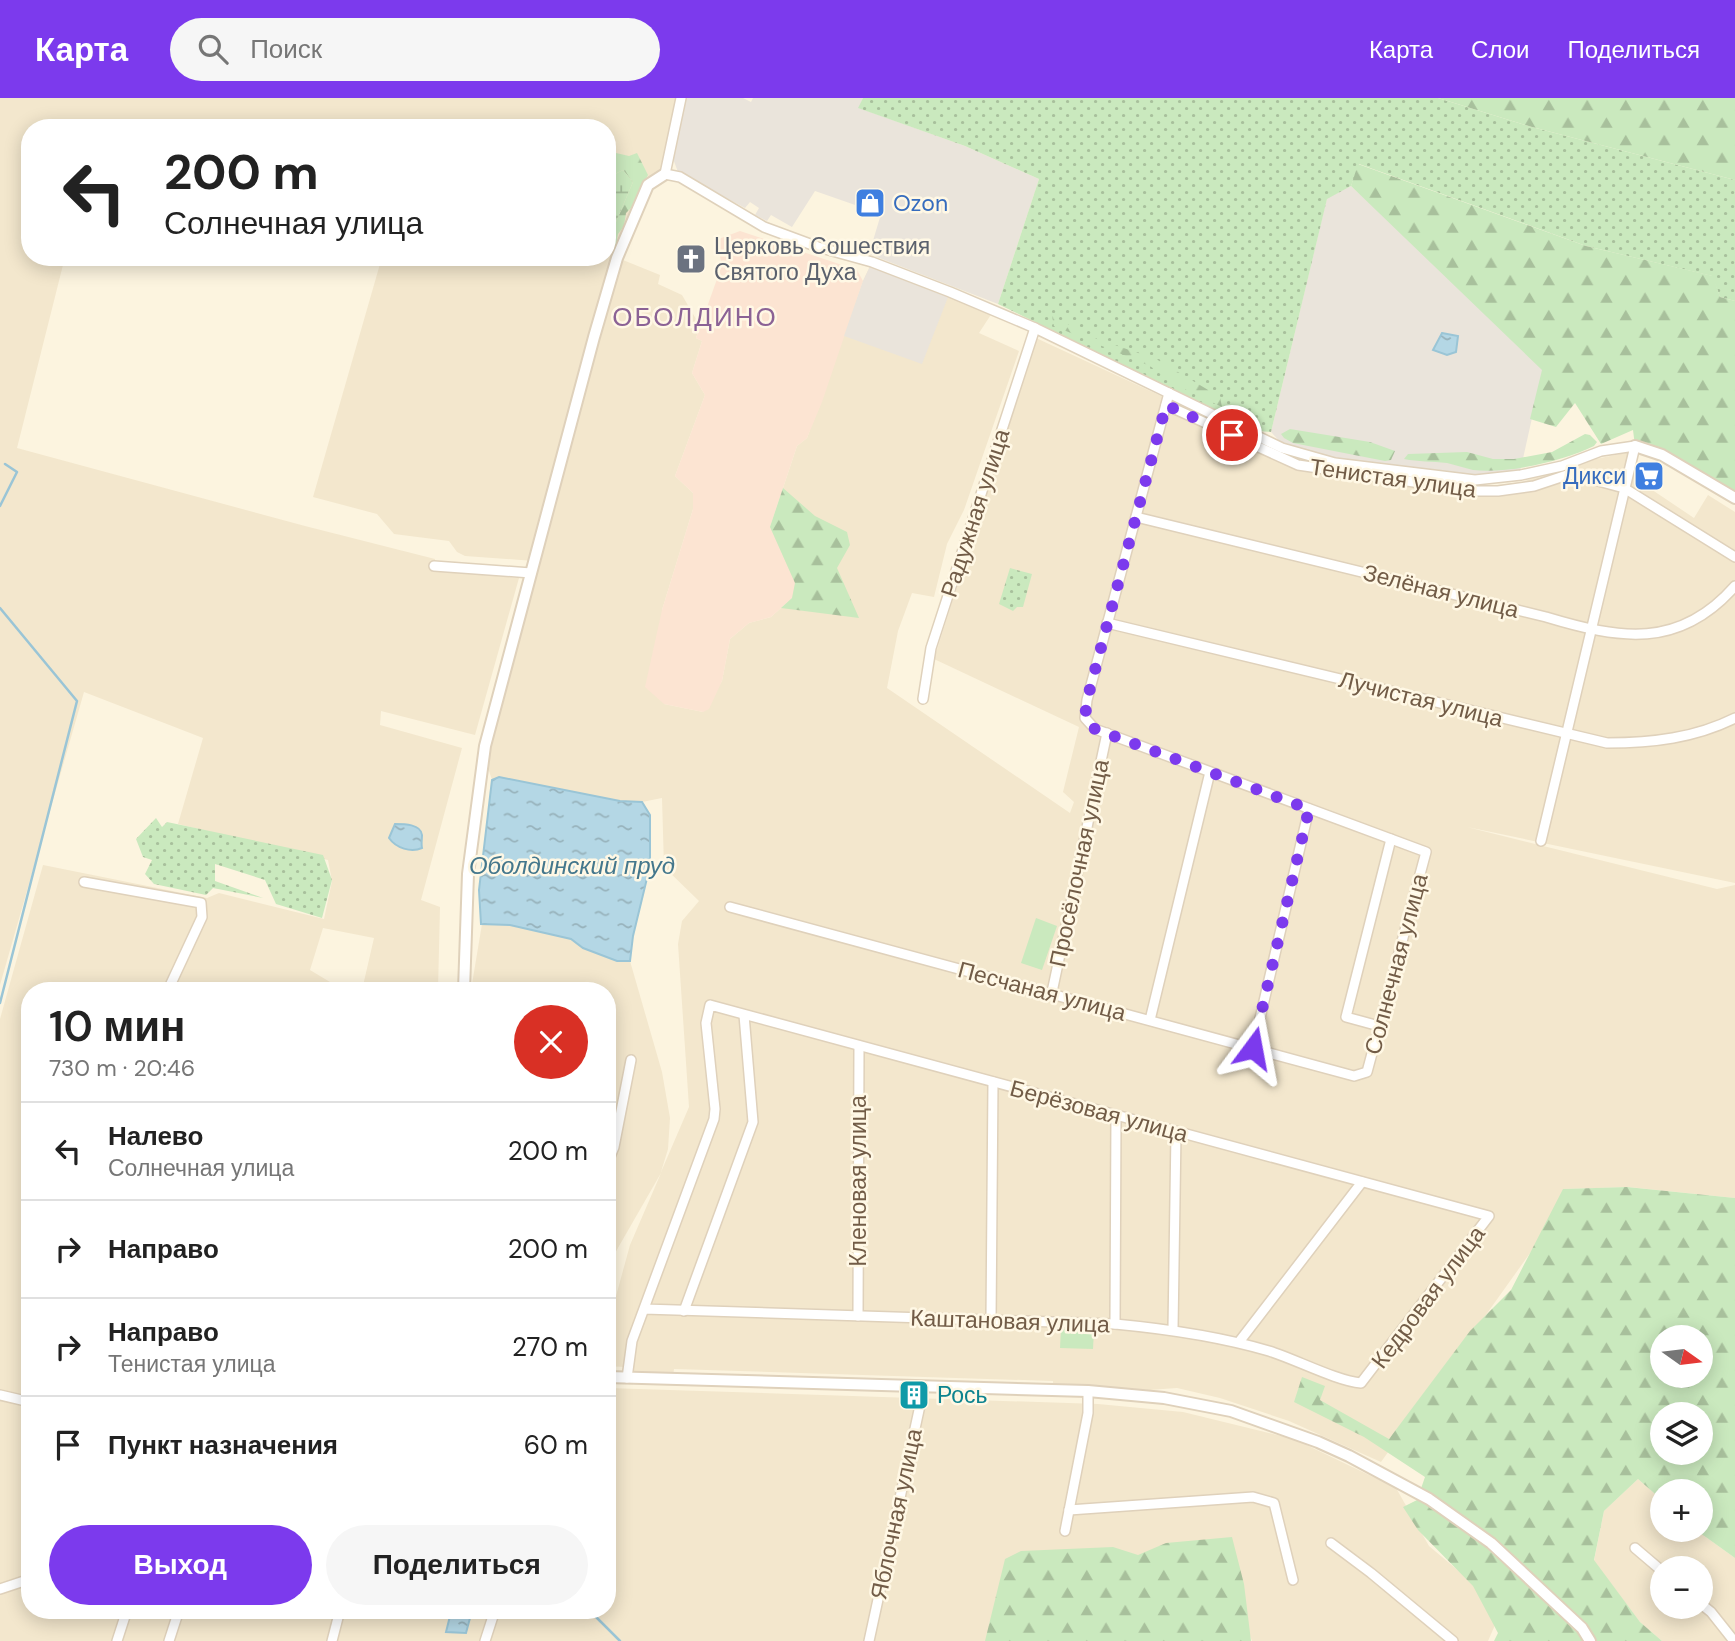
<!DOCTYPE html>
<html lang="ru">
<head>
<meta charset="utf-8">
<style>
  :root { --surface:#fff; --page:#f6f6f6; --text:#222; --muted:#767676; --line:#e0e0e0; --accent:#7c3aed }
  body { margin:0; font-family:"DM Sans",sans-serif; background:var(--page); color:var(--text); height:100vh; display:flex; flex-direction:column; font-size:26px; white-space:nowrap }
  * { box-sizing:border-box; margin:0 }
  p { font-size:23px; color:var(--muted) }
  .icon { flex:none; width:38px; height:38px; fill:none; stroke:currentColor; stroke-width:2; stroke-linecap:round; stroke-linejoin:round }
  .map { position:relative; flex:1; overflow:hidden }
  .details { position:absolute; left:21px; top:884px; width:595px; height:637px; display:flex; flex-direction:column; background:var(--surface); border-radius:28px; box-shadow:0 4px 18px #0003 }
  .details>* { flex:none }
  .guide { position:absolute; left:21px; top:21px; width:595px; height:147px; border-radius:28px; box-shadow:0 4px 18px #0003; background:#fff; color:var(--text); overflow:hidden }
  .needle { width:46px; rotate:104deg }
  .buttons { position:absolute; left:1650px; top:1227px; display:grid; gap:14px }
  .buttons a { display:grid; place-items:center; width:63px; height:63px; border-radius:50%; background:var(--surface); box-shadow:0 4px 18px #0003; font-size:35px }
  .pin { position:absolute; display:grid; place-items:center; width:60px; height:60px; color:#fff; margin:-30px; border:4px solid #fff; border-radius:50%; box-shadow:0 2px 7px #0007 }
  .me { position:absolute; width:77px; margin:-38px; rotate:13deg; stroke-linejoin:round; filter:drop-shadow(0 0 5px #0008) }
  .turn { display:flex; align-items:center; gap:24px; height:147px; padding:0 28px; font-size:32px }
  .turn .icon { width:91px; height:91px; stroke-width:2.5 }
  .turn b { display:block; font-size:49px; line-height:60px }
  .round { display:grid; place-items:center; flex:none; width:74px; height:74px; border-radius:37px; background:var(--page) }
  .head { display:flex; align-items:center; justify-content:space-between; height:119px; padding:0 28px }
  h1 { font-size:42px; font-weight:600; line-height:52px }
  .primary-button { display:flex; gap:14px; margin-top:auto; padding:14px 28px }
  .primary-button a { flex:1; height:80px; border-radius:42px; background:var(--accent); color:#fff; font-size:28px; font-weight:600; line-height:80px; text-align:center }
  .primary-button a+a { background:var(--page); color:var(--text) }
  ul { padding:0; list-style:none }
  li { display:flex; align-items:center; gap:21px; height:98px; padding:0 28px; border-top:2px solid var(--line) }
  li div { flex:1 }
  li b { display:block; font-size:26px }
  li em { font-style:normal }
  header { display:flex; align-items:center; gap:42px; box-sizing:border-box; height:98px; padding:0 35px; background:var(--accent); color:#fff }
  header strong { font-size:33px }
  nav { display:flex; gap:38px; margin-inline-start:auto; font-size:24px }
  .search { width:490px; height:63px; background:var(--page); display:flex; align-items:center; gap:18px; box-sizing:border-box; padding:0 24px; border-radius:38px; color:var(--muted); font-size:26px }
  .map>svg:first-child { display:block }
  .residential { fill:#f3e7cd; fill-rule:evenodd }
  .commercial { fill:#fce4d2 }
  .industrial { fill:#eae4db }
  .grass { fill:url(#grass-dots) }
  .forest { fill:url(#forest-firs); fill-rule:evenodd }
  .wetland { fill:url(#wetland-marsh) }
  .pitch { fill:#cae9be }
  .water { fill:url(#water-ripples); stroke:#9ac5d6; stroke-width:2 }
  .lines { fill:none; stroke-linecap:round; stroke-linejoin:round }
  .stream { stroke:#9ac5d6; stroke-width:2.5 }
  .minor-casing { stroke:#dfd1bb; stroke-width:12 }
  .tertiary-casing { stroke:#dfd1bb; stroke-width:14 }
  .minor { stroke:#fff; stroke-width:9 }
  .tertiary { stroke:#fff; stroke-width:10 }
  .route { stroke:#7c3aed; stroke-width:12; stroke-dasharray:0 21.6 }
  .labels { text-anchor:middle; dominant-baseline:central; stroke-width:5; stroke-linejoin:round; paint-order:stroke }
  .shop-label { font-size:23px; fill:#366cbe; stroke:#fff8e5; text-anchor:start }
  .worship-label { font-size:23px; fill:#5b616d; stroke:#fff8e5; text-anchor:start }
  .street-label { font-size:23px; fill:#725c47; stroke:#fff8e5 }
  .culture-label { font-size:23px; fill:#0d838f; stroke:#fff8e5; text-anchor:start }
  .water-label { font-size:24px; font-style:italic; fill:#44778c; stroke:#fff8e5 }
  .quarter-label { font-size:26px; letter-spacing:2px; fill:#8b6295; stroke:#fff8e5 }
</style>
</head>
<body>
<header>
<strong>Карта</strong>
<div class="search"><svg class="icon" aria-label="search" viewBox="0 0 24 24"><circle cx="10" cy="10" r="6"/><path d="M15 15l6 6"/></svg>Поиск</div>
<nav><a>Карта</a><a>Слои</a><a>Поделиться</a></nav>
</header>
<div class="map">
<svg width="1735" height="1543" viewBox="0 0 1735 1543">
  <defs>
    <pattern id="grass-dots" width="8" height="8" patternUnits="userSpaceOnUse" patternTransform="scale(1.75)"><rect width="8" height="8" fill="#cae9be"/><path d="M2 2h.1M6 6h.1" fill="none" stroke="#a8c09c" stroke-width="1.8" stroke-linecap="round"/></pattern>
    <pattern id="forest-firs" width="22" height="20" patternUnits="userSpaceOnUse" patternTransform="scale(1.75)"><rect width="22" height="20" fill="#cae9be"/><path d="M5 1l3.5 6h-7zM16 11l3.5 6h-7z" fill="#a8c09c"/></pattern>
    <pattern id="wetland-marsh" width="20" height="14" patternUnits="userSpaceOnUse" patternTransform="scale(1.75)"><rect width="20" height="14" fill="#cae9be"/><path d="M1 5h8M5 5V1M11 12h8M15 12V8" fill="none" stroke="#a8c09c"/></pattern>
    <pattern id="water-ripples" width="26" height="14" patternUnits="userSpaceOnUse" patternTransform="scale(1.75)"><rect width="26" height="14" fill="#b4d7e5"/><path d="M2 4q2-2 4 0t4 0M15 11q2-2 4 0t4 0" fill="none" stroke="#97b2bb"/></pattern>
  </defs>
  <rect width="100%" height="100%" fill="#fcf4df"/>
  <g class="residential">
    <path d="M0 0H681L665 76 648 87 618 160 660 177 658 186 682 197 700 228 696 240 702 243 692 275 705 297 675 378 693 395V411L662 512 664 606 703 614 722 583 730 541 749 525 771 519 792 500 770 429 797 348 807 340 863 183 872 164 994 212 979 235 1019 253 964 412 947 446 934 499 912 495 898 533 887 590 1070 715 1074 704 1063 694 1079 629 934 561 1036 240 1256 342 1334 371 1474 390 1522 384 1591 362 1630 354V377L1694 420 1708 397 1735 414V785L1467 729 1717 791 1735 787V1100L1628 1089 1563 1091 1570 1099 1381 1364 1289 1323 1220 1300 1177 1290 1149 1292 1053 1288V1283L674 1271 673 1278 623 1275 624 1269 607 1268V1231L630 1147 661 1075 607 1169V892H471L482 826 510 827 571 841 583 850 617 863H630L662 974 670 1020 668 1051 661 1074 689 1009 678 846 682 823 699 803 664 769 662 700 642 704 620 703 499 679 492 682 483 655 534 463 465 458 457 454 449 443 394 436 377 416 313 399 382 159H607V30H30V159H65L17 350 305 428 435 461 434 472 519 480 475 637 381 613 380 627 462 650 421 802 440 809 438 892H424L412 889 410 892H362L374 840 323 830 310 872 330 884V892H30V1512H607V1290L1098 1306 1183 1314 1294 1341 1396 1390 1429 1448 1480 1491 1495 1527 1488 1543H1252L1248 1533 987 1543H0V921L43 767 207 800 219 795 324 821 332 783 328 762 178 726 203 640 84 594 0 887Z"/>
    <path d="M1638 1381 1662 1402V1432H1696L1735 1460V1543H1662L1640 1524 1594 1463 1604 1413ZM1662 1470H1701V1508H1662Z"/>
  </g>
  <path class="commercial" d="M740 133 857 172 863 183 822 304 807 340 797 348 770 429 795 485 792 500 771 519 749 525 730 541 722 583 709 611 703 614 664 606 645 589 662 512 693 411V395L675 378 705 297 692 275 702 243 696 240 722 167 716 142Z"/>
  <g class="industrial">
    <path d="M685 0H743L751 4 753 0H863L859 10 965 48 1039 81 998 206 869 156 881 116 815 93 792 129 771 117 767 123 755 117 759 110 750 104 745 110 678 74 672 58Z"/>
    <path d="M1351 88 1544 266 1520 374 1474 378 1336 361 1283 347 1271 334 1327 100Z"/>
    <path d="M872 164 950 194 922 266 844 238 863 183Z"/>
  </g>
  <g class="grass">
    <path d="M863 0H1438L1532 29 1735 82V203L1720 199 1712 178 1586 148 1359 66 1351 88 1327 101 1271 334 1258 333 998 206 1039 81 965 48 858 10Z"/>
    <path d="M1010 470 1032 476 1023 509H1017L1013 513 999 506Z"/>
    <path d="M156 720 162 729 167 724 323 757 332 782 322 820 276 806 265 782 215 766V783L263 800 213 790 206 797 154 786 145 776 152 762 143 759 136 741Z"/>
  </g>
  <g class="forest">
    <path d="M1438 0H1735V82L1532 29Z"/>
    <path d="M616 55 629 58 637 55 648 77 640 92 639 102 626 115 624 128 618 136 616 147 607 151V145L633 84 623 72 607 80V60Z"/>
    <path d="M1358 66 1586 148 1713 178 1720 199 1735 203V400L1635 348 1633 332 1601 346 1575 305 1556 329 1530 321 1542 272 1351 88Z"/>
    <path d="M1052 218 1097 241 1156 261 1220 299 1222 309 1174 286 1150 268 1054 228Z"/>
    <path d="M1290 331 1370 344 1395 353 1391 362 1385 363 1293 345 1284 340 1281 336Z"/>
    <path d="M1585 336 1590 337 1597 344 1594 348C1563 363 1508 376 1473 372 1464 370 1456 367 1447 365 1432 363 1418 364 1404 361L1408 356 1467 354 1493 361H1514L1552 354Z"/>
    <path d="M783 390 815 418 847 434 850 447 837 470 859 520 781 510 792 500 795 485 770 429Z"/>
    <path d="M1627 1089 1735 1100V1460L1696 1432H1701V1393H1662V1402L1638 1381 1604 1413 1594 1462 1640 1524 1662 1543H1494L1498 1535 1473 1488 1418 1432 1403 1409 1417 1402 1425 1379 1364 1339 1294 1304 1302 1279 1325 1288 1320 1302 1389 1341 1470 1233 1511 1192 1563 1091ZM1662 1239H1701V1278H1662ZM1662 1316H1701V1354H1662Z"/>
    <path d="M1232 1439 1244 1486 1251 1543H985L1005 1461 1021 1453 1113 1449 1138 1457 1166 1445Z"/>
  </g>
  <path class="wetland" d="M623 72 633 84 607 145V80Z"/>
  <g class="pitch">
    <path d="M1036 820 1057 828 1042 872 1021 865Z"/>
    <path d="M1061 1231 1094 1232 1093 1251 1060 1250Z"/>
  </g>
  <g class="water">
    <path d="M1442 235 1458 238 1456 254 1447 257 1433 252Z"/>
    <path d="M499 679 620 703 642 704 650 717V768L633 838 630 863H617L583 850 571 841 510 827 481 826 479 792 492 682Z"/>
    <path d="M395 726C404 726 421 726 422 737 422 741 421 746 422 750 411 755 396 750 389 740Z"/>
    <path d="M476 1512 470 1520 466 1535 446 1534 450 1518 443 1512Z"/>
  </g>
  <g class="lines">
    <g class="stream">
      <path d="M0 408 17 374 5 366"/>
      <path d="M0 510 77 603 0 905"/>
      <path d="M589 1512 620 1543"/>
    </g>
    <g class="minor-casing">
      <g id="minor">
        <path d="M681 0 665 76 680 79 764 129 818 149 872 164 950 194 1035 230 1282 350 1335 365 1475 382 1521 377 1562 368 1601 353 1635 348 1541 743"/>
        <path d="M1166 307 1298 367 1475 393H1498L1534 388 1570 376 1587 380 1624 390 1735 459"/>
        <path d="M1136 419 1546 519C1619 541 1679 552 1735 488"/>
        <path d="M434 468 531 475"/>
        <path d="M1107 525 1607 645C1652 645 1695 640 1735 620"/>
        <path d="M923 601 931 550 1035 230"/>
        <path d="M84 784 201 805 202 819 168 892"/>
        <path d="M730 809 1354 978 1367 974 1426 754 1095 631 1085 620 1087 602 1169 295"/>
        <path d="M1052 894 1107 635"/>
        <path d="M1150 922 1210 674"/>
        <path d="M1379 928 1346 919 1391 741"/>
        <path d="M1253 950 1309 711"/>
        <path d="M607 1066 614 1049 631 962"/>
        <path d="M684 1213 753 1024 744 917"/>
        <path d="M858 1218 859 948"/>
        <path d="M991 1222 993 984"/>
        <path d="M1115 1226 1116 1017"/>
        <path d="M1173 1231 1176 1034"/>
        <path d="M1239 1244 1362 1084"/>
        <path d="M627 1280 632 1243 714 1021 715 1011 706 925 710 907 1489 1118 1361 1285C1337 1283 1295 1261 1269 1253 1218 1238 1168 1231 1115 1226L644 1211"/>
        <path d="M0 1297 30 1304"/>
        <path d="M1069 1412 1253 1399 1274 1405 1293 1482"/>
        <path d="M1065 1433 1088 1315V1293"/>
        <path d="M1331 1445 1371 1475 1453 1543"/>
        <path d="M1635 1450 1662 1473"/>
        <path d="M0 1491 30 1481"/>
        <path d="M1701 1506 1711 1514 1734 1543"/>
        <path d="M117 1543 127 1512"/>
        <path d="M169 1543 179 1512"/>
        <path d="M332 1543 340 1512"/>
        <path d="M485 1543 495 1512"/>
        <path d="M869 1543 924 1289"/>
      </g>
    </g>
    <g class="tertiary-casing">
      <g id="tertiary">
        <path d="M1635 348 1662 357 1735 400"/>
        <path d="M464 892 468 776 485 648 594 239 617 160 648 87 665 76"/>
        <path d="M607 1279 1088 1293 1164 1300 1231 1313 1318 1344 1349 1358 1429 1401 1491 1445 1582 1530 1590 1543"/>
      </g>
    </g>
    <use href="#minor" class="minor"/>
    <use href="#tertiary" class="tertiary"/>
  </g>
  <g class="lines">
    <path class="route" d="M1232 337 1166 307 1087 602 1085 620 1095 631 1309 711 1253 950"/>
  </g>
  <defs>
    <g id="shop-square" transform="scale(1.575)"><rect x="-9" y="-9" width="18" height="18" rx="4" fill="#3f7fe0" stroke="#fff8e5"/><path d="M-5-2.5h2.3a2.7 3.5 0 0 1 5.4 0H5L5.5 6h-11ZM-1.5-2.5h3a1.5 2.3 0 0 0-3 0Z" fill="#fff"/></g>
    <g id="church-square" transform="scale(1.575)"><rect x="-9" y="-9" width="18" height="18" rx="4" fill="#6b7280" stroke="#fff8e5"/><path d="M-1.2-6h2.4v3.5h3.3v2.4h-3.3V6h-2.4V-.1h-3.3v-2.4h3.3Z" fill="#fff"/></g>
    <g id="supermarket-square" transform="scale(1.575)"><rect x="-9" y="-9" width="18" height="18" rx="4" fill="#3f7fe0" stroke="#fff8e5"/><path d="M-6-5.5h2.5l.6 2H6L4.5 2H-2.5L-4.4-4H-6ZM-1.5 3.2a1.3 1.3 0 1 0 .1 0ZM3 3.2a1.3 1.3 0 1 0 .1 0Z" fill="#fff"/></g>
    <g id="building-square" transform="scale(1.575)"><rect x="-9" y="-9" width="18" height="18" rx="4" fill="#0f9aa8" stroke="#fff8e5"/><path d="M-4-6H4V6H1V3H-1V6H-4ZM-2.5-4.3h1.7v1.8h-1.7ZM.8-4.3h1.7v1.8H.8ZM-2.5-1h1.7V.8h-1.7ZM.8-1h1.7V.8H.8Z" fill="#fff"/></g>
  </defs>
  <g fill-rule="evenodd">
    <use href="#shop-square" x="870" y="105"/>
    <use href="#church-square" x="691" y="161"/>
    <use href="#supermarket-square" x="1649" y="378"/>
    <use href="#building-square" x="914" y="1297"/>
  </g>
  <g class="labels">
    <g class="shop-label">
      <text x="893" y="105">Ozon</text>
      <text x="1626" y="378" text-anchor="end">Дикси</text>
    </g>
    <g class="worship-label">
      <text x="714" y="148">Церковь Сошествия<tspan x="714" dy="26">Святого Духа</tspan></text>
    </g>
    <g class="street-label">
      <text transform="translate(1393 380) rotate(8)">Тенистая улица</text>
      <text transform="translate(975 415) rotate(-72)">Радужная улица</text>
      <text transform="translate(1441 493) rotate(14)">Зелёная улица</text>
      <text transform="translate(1421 601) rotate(14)">Лучистая улица</text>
      <text transform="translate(1079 765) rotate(-78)">Просёлочная улица</text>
      <text transform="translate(1396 866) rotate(-75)">Солнечная улица</text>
      <text transform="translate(1042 893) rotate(15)">Песчаная улица</text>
      <text transform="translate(1099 1013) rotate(15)">Берёзовая улица</text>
      <text transform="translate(858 1083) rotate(-90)">Кленовая улица</text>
      <text transform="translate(1428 1199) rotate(-53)">Кедровая улица</text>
      <text transform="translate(1010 1223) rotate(2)">Каштановая улица</text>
      <text transform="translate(896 1416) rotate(-78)">Яблочная улица</text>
    </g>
    <g class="culture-label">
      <text x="937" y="1297">Рось</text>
    </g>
    <g class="water-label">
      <text x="572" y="767">Оболдинский пруд</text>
    </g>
    <g class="quarter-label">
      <text x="695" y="219">ОБОЛДИНО</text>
    </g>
  </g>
</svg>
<div class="buttons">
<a><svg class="needle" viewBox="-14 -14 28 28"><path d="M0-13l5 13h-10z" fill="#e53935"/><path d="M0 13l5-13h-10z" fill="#767676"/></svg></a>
<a><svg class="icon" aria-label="layers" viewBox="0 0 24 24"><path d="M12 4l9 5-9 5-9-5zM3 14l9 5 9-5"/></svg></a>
<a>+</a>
<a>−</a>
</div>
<div class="pin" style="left:1232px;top:337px;background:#d93025"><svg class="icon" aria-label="arrive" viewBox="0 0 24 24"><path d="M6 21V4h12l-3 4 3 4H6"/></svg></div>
<svg class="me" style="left:1253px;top:950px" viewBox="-20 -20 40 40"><path d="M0-17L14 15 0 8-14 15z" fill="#7c3aed" stroke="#fff" stroke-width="4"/></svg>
<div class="guide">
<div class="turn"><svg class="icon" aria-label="left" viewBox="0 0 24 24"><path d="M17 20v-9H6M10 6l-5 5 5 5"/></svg><div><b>200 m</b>Солнечная улица</div></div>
</div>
<section class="details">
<div class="head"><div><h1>10 мин</h1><p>730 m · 20:46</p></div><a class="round" style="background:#d93025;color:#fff"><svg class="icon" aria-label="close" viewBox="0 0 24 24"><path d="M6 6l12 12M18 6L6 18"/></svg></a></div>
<ul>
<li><svg class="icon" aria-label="left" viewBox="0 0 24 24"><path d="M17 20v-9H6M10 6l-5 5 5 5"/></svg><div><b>Налево</b><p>Солнечная улица</p></div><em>200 m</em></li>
<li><svg class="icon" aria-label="right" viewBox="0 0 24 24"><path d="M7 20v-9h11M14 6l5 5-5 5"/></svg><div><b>Направо</b></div><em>200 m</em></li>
<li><svg class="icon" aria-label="right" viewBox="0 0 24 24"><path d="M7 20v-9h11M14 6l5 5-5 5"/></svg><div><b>Направо</b><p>Тенистая улица</p></div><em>270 m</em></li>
<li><svg class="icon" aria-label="arrive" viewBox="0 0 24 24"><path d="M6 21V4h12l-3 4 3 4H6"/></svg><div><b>Пункт назначения</b></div><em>60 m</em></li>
</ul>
<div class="primary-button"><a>Выход</a><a>Поделиться</a></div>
</section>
</div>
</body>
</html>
